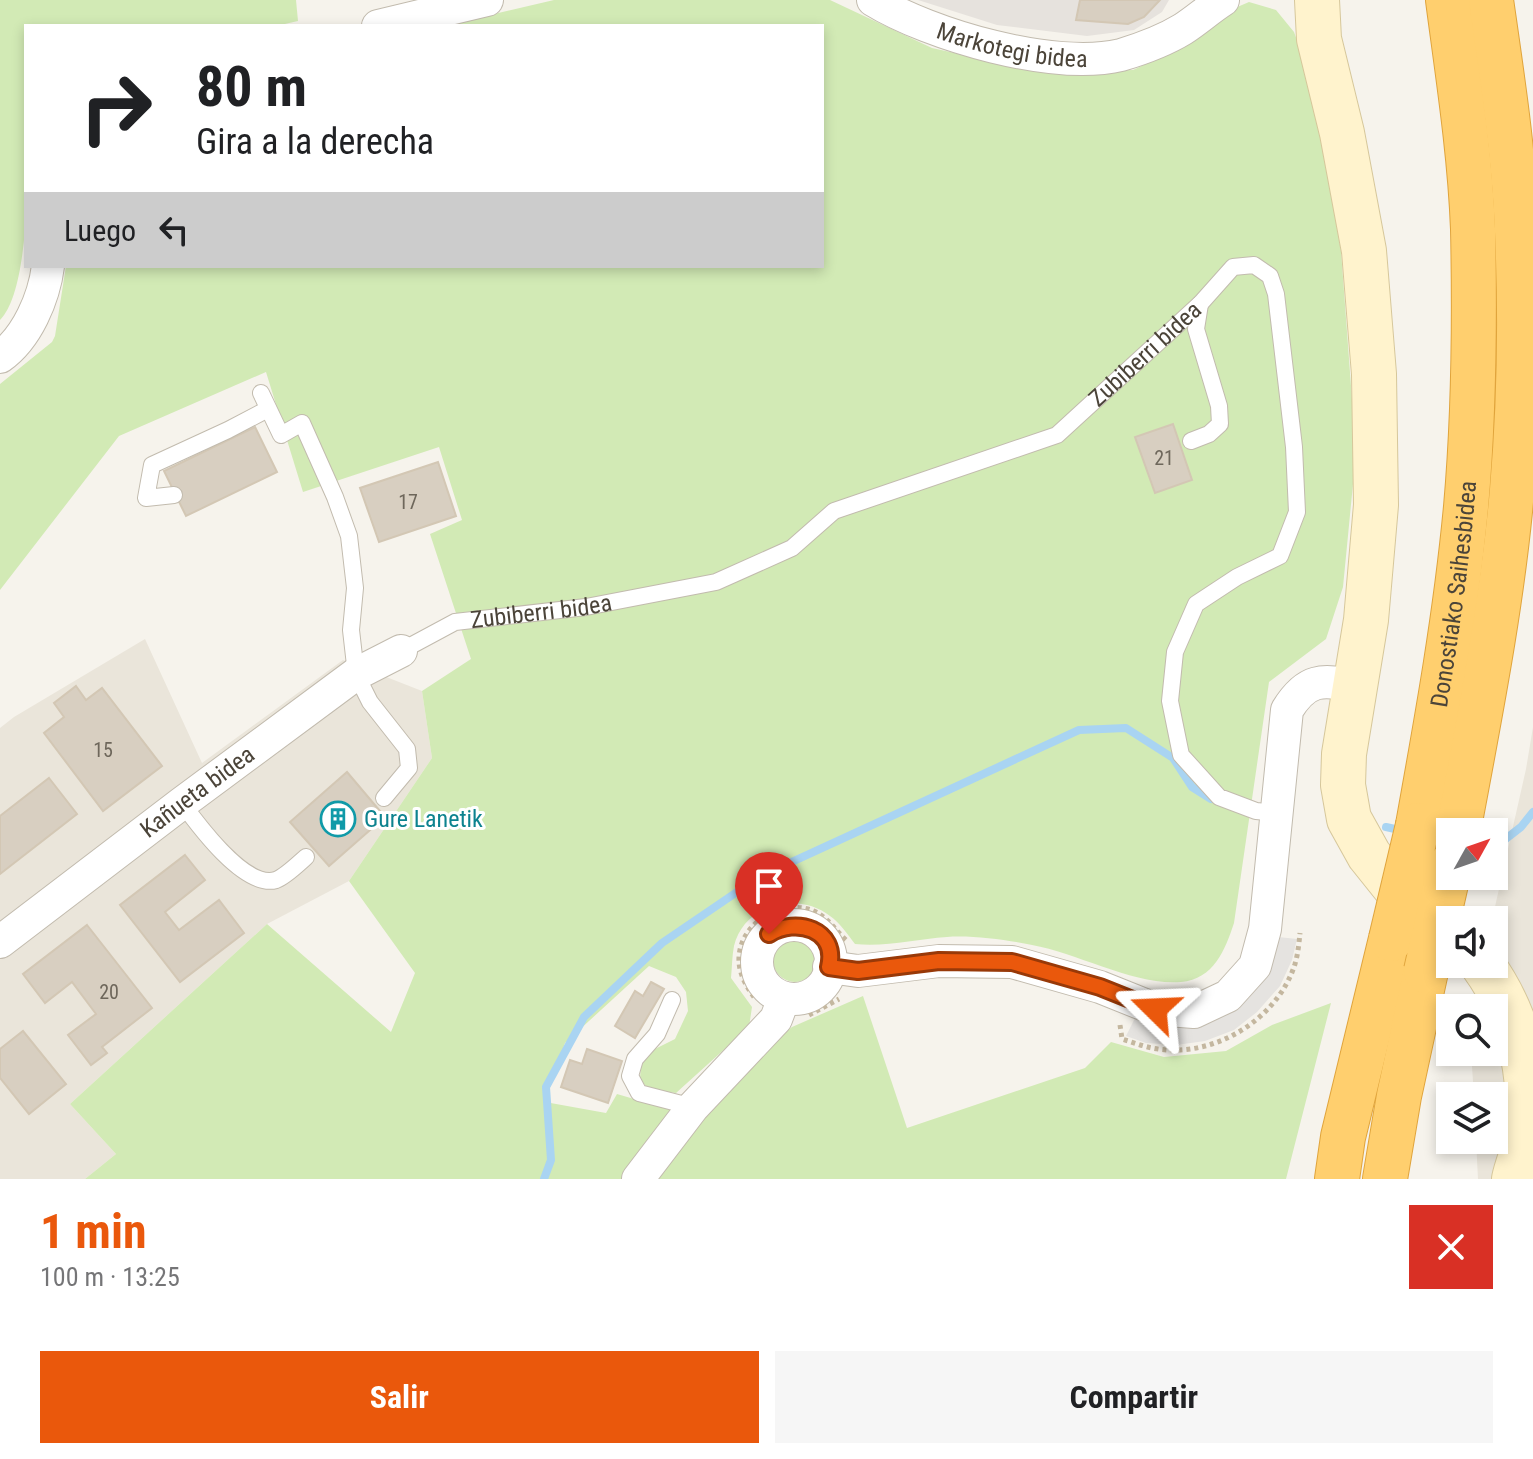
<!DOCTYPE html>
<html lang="es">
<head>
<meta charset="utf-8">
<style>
  :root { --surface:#fff; --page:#f6f6f6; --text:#202124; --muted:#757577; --accent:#ea580c }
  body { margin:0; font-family:"Roboto Condensed",sans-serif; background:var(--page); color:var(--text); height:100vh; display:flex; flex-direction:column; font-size:30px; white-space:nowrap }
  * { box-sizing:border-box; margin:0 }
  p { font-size:26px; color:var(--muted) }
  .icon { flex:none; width:44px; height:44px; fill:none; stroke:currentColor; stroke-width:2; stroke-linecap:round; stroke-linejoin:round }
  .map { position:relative; height:1179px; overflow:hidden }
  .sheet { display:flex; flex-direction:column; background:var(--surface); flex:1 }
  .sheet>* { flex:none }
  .guide { position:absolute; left:24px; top:24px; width:800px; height:244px; border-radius:0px; box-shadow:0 4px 12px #0003; background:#fff; color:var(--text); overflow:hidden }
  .needle { width:52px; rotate:50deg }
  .fabs { position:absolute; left:1436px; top:818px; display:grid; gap:16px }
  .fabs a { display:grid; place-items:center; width:72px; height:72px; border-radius:0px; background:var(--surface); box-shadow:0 4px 12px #0003; font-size:40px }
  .pin { position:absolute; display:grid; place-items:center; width:68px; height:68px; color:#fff; margin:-82px -34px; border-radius:50% 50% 50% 0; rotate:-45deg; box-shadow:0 0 8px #0007 }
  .pin .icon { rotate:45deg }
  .me { position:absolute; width:88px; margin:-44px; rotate:291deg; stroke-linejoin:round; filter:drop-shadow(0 0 6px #0008) }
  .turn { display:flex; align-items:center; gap:28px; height:168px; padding:0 40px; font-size:36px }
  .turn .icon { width:104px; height:104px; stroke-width:2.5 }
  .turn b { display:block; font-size:56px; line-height:68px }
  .then { display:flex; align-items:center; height:76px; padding:0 40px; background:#0003; gap:16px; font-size:30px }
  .round { display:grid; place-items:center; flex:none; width:84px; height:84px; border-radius:0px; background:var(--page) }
  .head { display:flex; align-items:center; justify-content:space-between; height:136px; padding:0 40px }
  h1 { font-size:48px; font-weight:700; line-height:60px; color:var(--accent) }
  .primary-button { display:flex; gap:16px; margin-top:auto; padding:16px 40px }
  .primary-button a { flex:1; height:92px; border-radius:0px; background:var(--accent); color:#fff; font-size:32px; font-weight:700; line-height:92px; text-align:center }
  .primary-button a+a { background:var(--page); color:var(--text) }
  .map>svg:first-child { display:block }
  .residential { fill:#eae5da }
  .industrial { fill:#e6e2dd }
  .green { fill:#d2eab5 }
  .parking { fill:#e5e3e0 }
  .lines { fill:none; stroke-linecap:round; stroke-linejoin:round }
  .stream { stroke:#a9d4f2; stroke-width:8 }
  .building { fill:#d8cfc1; stroke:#d3c7b4; stroke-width:2 }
  .lane-casing { stroke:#c2bbae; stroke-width:18 }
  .street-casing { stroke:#c2bbae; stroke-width:34 }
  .secondary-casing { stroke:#d6c79b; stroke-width:46 }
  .highway-casing { stroke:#e0a43c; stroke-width:46 }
  .path { stroke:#c4b79f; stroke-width:5; stroke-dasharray:4 4; stroke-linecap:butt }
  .lane { stroke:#fff; stroke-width:16 }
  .street { stroke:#fff; stroke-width:32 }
  .secondary { stroke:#fff3cd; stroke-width:44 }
  .highway { stroke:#ffcf6e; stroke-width:44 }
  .highway-bridge-casing { stroke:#e0a43c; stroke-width:46; stroke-linecap:butt }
  .highway-bridge { stroke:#ffcf6e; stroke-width:44 }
  .route-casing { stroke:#983908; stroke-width:20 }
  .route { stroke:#ea580c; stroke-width:14 }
  .labels { text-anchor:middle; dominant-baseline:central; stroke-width:6; stroke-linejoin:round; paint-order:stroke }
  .number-label { font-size:20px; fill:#6e675b }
  .street-label { font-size:24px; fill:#4b4439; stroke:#fff }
  .culture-label { font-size:24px; fill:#0d838f; stroke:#fff; text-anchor:start }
</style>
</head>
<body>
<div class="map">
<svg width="1533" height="1179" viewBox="0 0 1533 1179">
  <rect width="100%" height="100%" fill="#f6f3ec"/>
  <g class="residential">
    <path d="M145 639 202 763 343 660 422 691 432 758 349 881 267 924 70 1104 116 1154 85 1179H0V728L14 717Z"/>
    <path d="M1533 727V1179H1478L1476 1140H1494V1096H1474L1471 1052H1494V1008H1472L1482 964H1494V920H1492L1526 769Z"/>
  </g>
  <path class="industrial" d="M918 0H1169L1162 12 1134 30 1087 36 997 25Z"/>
  <g class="green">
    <path d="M0 0H296L298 21 276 26H26C26 86 39 281 0 320Z"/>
    <path d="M554 0H830L932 48 1040 72 1133 70 1187 45 1221 14 1249 2 1276 10 1294 32 1312 82 1341 251 1356 453 1343 587 1326 639 1269 682 1234 923C1225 950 1214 979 1181 982 1135 986 1078 953 1032 945 1008 940 971 935 947 937 916 939 887 947 855 944 848 935 840 923 830 916 798 891 744 904 734 946 732 956 732 968 731 978L752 1007 749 1027 676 1093 648 1089 640 1079 641 1063 655 1049 675 1039 688 1011 686 992 676 977 649 966 565 1043 545 1102 606 1113 617 1094 695 1117 743 1066 792 1027 863 996 907 1128 1085 1068 1111 1042 1164 1057 1226 1051 1272 1025 1331 1003 1286 1179H85L116 1154 70 1104 267 924 391 1032 415 973 349 881 432 758 422 691 471 659 430 534 462 520 439 447 303 492 266 372 119 436 0 590V384L52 342 55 336 66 266H822V26H443Z"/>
    <circle cx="795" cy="960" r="22"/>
  </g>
  <path class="parking" d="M1278 937 1297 939 1292 960 1280 986 1257 1012 1234 1030 1205 1041 1176 1045 1146 1043 1126 1036 1135 1018 1168 1027 1193 1025Z"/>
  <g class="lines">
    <g class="stream">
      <path d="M1386 827 1404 831"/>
      <path d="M1494 848 1521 827 1533 812"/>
      <path d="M544 1179 551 1160 546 1087 584 1017 662 943 759 877 1079 730 1126 728 1173 758 1192 787 1211 799"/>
    </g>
  </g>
  <g class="building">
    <path d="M1080 0H1160L1144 17 1128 24 1076 20Z"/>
    <path d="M1173 424 1192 480 1155 493 1135 437Z"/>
    <path d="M255 427 277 472 186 516 164 471Z"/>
    <path d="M438 462 456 516 379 542 360 488Z"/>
    <path d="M76 686 86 700 102 688 162 766 103 811 44 733 64 717 54 703Z"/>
    <path d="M347 772 385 817 329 866 290 822Z"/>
    <path d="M49 778 77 814 0 874V816Z"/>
    <path d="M185 855 205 880 165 912 179 930 219 900 244 933 180 982 120 905Z"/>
    <path d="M87 925 152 1008 102 1047 107 1053 91 1065 68 1035 96 1014 72 982 45 1003 23 974Z"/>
    <path d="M651 982 664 989 635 1038 615 1026 635 991 643 996Z"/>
    <path d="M23 1031 66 1084 29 1114 0 1078V1049Z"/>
    <path d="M587 1049 622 1061 608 1103 561 1087 570 1060 582 1064Z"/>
  </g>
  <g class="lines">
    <g class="lane-casing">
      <g id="lane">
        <path d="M261 393 281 435 302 423 335 497 349 536 355 588 351 630 356 674 370 702 407 749 409 768 384 798"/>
        <path d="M1191 441 1209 434 1220 424 1219 406 1196 329 1200 304"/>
        <path d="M174 495 146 498 152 465 228 430 268 409"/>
        <path id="s1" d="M401 651 455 622 586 607 716 582 792 548 834 511 1057 435 1200 304 1233 267 1254 265 1270 276 1276 294 1294 447 1297 512 1280 556 1237 577 1196 604 1175 652 1170 701 1181 755 1219 797 1256 811 1277 813"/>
        <path d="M182 803C198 825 245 889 276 880 286 876 298 864 306 857"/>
        <path d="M672 1000 657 1034 635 1059 630 1076 639 1093 693 1107"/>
      </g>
    </g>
    <g class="street-casing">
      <g id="street">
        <path id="s2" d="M873 0C930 35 1054 71 1121 55 1141 49 1165 40 1183 29 1197 20 1209 9 1223 0"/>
        <path d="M378 26 487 0"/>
        <path d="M0 357C27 338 44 298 48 266"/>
        <circle cx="794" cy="962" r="37"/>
        <path id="s3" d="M0 942 182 803 356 674 401 651"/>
        <path d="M829 967 858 971 939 961 1012 962 1100 987 1155 1009 1194 1012 1228 996 1255 966 1265 929 1287 710C1306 679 1322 678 1356 687"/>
        <path d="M638 1179 693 1107 776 1019 784 998"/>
      </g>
    </g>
    <g class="secondary-casing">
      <g id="secondary">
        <path d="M1317 0 1319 39 1342 133 1364 251 1374 374 1376 505 1366 620 1344 754 1343 785 1349 819 1369 855 1393 885 1427 912"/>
        <path d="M1482 964C1519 1015 1533 1074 1526 1138 1523 1152 1517 1165 1514 1179"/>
      </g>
    </g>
    <g class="highway-casing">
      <g id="highway">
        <path id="s4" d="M1418 825C1437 720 1456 614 1466 507 1474 416 1475 321 1473 229 1470 152 1458 76 1448 0"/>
        <path d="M1458 832C1479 719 1502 605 1512 490 1520 398 1521 303 1516 211 1512 141 1501 70 1491 0"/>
        <path d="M1337 1179 1343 1137 1391 939"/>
        <path d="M1385 1179 1399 1096 1426 971"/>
      </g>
    </g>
    <g class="path">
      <path d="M754 997C746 986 738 972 739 957 741 924 777 901 808 909 826 914 833 928 846 940"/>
      <path d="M809 1015 839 999"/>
      <path d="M1120 1025 1122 1039C1132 1042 1142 1046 1152 1048 1211 1060 1277 1021 1295 964 1298 954 1299 943 1300 933"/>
    </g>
    <use href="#lane" class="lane"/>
    <use href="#street" class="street"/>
    <use href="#secondary" class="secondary"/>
    <use href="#highway" class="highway"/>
    <g class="highway-bridge-casing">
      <g id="highway-bridge">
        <path d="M1391 939 1418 825"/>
        <path d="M1426 971 1450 866"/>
      </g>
    </g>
    <use href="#highway-bridge" class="highway-bridge"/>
  </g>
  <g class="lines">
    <g class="route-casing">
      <path id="route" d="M769 934C796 917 838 929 829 967L858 971 939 961 1012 962 1100 987 1155 1009"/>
    </g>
    <use href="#route" class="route"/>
  </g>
  <defs>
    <g id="building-ring" transform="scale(1.8)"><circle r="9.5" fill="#fff" stroke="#0f9aa8" stroke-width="1.5"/><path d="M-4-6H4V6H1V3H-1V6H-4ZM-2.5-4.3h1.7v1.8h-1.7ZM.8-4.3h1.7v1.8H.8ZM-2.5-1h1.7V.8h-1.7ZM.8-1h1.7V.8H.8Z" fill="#0f9aa8"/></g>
  </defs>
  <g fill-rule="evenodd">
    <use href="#building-ring" x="338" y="819"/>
  </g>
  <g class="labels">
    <g class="number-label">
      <text x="1164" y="458">21</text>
      <text x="408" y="502">17</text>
      <text x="103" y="750">15</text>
      <text x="109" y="992">20</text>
    </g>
    <g class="street-label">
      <text stroke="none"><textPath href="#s2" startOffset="148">Markotegi bidea</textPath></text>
      <text stroke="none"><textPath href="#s1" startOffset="820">Zubiberri bidea</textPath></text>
      <text stroke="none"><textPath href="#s4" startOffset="234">Donostiako Saihesbidea</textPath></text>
      <text stroke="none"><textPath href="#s1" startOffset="148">Zubiberri bidea</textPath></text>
      <text stroke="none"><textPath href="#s3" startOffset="248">Kañueta bidea</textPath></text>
    </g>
    <g class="culture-label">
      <text x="364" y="819">Gure Lanetik</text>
    </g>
  </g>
</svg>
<div class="fabs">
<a><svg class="needle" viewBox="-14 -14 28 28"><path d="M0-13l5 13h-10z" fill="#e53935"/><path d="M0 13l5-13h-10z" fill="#757577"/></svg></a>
<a><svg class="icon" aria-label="sound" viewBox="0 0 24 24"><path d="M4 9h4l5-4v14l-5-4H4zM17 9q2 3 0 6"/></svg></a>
<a><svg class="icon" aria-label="search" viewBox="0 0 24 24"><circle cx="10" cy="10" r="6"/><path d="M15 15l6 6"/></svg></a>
<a><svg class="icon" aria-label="layers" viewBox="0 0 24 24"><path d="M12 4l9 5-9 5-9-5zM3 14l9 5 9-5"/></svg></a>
</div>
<div class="pin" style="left:769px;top:934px;background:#d93025"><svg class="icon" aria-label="arrive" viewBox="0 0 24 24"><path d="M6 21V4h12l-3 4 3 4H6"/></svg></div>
<svg class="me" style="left:1155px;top:1009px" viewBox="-20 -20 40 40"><path d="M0-17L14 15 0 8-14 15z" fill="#ea580c" stroke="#fff" stroke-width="4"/></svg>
<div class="guide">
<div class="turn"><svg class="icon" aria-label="right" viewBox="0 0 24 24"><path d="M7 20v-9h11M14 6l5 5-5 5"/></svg><div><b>80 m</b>Gira a la derecha</div></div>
<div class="then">Luego<svg class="icon" aria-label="left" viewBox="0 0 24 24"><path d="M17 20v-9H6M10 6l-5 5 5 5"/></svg></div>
</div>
</div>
<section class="sheet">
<div class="head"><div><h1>1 min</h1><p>100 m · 13:25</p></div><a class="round" style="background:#d93025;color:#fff"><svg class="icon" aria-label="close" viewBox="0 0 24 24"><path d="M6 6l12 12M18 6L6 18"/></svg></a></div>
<div class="primary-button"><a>Salir</a><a>Compartir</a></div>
</section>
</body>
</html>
